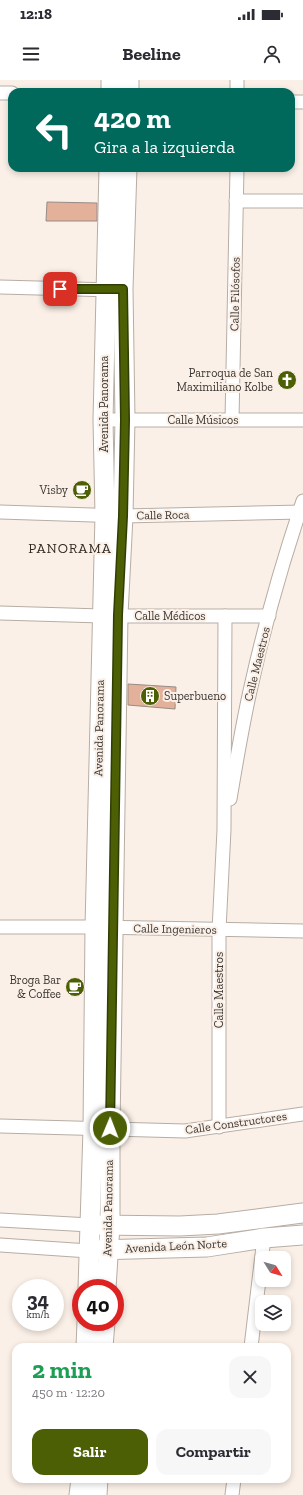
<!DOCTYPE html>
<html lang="es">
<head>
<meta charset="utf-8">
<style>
  :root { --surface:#fff; --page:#f7f7f7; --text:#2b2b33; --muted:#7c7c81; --accent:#4c5f05 }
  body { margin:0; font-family:"Zilla Slab",serif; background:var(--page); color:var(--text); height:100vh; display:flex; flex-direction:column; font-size:15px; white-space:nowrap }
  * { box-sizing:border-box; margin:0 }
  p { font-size:13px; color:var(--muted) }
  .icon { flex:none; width:22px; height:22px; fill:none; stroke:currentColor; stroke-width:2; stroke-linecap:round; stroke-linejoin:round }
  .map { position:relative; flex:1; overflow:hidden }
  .drawer { position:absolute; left:12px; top:1263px; width:279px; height:140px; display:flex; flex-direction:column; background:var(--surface); border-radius:12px; box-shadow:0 2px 6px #0003 }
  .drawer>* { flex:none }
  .banner { position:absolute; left:8px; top:8px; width:287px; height:84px; border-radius:12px; box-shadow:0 2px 6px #0003; background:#00695c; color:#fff; overflow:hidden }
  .needle { width:26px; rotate:127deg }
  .controls { position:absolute; left:255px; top:1171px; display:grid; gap:8px }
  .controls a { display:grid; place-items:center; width:36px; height:36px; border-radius:8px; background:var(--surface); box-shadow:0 2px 6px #0003; font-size:20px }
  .speed { position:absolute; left:12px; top:1199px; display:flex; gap:8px; font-size:20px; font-weight:700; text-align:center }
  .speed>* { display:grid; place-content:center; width:52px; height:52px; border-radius:50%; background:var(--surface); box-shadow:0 2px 6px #0003; line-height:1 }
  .speed small { font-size:10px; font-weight:400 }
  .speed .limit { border:6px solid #d22; background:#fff; color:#111 }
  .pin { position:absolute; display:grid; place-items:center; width:34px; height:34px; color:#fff; margin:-17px; border-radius:8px; box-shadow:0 2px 6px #0006 }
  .me { position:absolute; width:44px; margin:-22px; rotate:1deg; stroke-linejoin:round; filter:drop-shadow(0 0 3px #0008) }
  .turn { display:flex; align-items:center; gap:14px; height:84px; padding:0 20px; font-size:18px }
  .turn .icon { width:52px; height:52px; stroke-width:2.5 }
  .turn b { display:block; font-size:28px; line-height:34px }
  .round { display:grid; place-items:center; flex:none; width:42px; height:42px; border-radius:12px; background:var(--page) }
  .headline { display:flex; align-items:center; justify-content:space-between; height:68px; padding:0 20px }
  h1 { font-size:24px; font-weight:700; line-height:30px; color:#1e9e55 }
  .cta { display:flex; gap:8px; margin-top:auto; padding:8px 20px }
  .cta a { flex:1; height:46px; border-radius:12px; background:var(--accent); color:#fff; font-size:16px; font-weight:700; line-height:46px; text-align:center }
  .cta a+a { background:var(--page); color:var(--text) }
  .status { display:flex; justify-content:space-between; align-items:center; height:28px; padding:0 20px; background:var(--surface); direction:ltr }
  .status svg { height:11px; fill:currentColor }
  header { display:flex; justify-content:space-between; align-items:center; height:52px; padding:0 20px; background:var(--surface); font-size:18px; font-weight:700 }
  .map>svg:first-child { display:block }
  .building { fill:#e3b199; stroke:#988b86 }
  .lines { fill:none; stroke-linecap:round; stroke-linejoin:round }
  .street-casing { stroke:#b7ada4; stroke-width:15 }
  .secondary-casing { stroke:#b7ada4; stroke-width:21 }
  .street { stroke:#fff; stroke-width:13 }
  .secondary { stroke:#fff; stroke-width:19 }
  .route-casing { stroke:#313e03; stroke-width:10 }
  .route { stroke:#4c5f05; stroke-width:7 }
  .labels { text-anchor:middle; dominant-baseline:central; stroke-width:4; stroke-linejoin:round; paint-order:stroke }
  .street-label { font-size:12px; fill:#3a3632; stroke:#fbf0e7 }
  .poi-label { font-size:12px; fill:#3a3632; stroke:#fbf0e7; text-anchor:end }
  .quarter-label { font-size:14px; letter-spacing:1px; fill:#312922; stroke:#fbf0e7 }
</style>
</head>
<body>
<div class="status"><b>12:18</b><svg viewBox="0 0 49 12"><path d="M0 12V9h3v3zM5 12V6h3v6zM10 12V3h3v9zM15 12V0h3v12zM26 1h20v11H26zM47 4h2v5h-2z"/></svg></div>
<header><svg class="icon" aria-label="menu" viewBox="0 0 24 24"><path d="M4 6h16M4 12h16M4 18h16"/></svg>Beeline<svg class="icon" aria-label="person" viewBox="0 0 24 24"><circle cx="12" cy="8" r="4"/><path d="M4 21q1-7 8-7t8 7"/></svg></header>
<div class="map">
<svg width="303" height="1415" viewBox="0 0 303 1415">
  <rect width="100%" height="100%" fill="#fbf0e7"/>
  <g class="building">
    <path d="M47 122 97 123V141H46Z"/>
    <path d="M128 604 176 607 175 629 128 625Z"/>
  </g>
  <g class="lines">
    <g class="street-casing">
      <g id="street">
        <path d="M237 0V12"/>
        <path d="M0 13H12"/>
        <path d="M291 22H303"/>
        <path d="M236 121H303"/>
        <path d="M0 207 113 210"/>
        <path d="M103 340H303"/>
        <path d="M232 340 237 88"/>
        <path d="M0 432 123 436 303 432"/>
        <path d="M0 533 102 536H269"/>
        <path d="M230 719C236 683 242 647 250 611 264 547 282 483 303 421"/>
        <path d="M0 847H95L303 851"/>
        <path d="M0 1046 185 1051 303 1034"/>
        <path d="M219 1047V850L224 750 225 536"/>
        <path d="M0 1140 90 1145"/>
        <path d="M0 1165 89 1171"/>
        <path d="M251 1267 264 1158"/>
        <path d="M232 1415 234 1399"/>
      </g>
    </g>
    <g class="secondary-casing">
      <g id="secondary">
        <path d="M111 12V0"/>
        <path d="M129 12V0"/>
        <path d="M97 1145 180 1146 218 1144 303 1133"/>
        <path d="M95 1170 207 1167 264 1158 303 1155"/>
        <path d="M88 1208 93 1049 95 847 105 435 103 340 109 88"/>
        <path d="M106 1208 110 1145V1048L118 535 123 436 125 339 123 209 127 88"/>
        <path d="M86 1267 87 1242"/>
        <path d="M103 1267 105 1242"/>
        <path d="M79 1415 81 1399"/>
        <path d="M97 1415 98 1399"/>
      </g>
    </g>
    <use href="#street" class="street"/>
    <use href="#secondary" class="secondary"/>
  </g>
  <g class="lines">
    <g class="route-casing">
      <path id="route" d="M60 209H123L125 340 123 436 118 535 110 1048"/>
    </g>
    <use href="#route" class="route"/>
  </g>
  <defs>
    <g id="church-disc" transform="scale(1)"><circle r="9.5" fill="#4c5f05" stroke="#fbf0e7"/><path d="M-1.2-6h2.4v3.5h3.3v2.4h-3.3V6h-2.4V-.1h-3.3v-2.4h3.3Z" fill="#fff"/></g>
    <g id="cafe-disc" transform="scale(1)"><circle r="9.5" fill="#4c5f05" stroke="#fbf0e7"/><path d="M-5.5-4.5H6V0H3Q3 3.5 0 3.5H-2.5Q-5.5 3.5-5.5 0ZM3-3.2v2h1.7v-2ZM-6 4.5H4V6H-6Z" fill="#fff"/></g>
    <g id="building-disc" transform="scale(1)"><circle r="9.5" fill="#4c5f05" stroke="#fbf0e7"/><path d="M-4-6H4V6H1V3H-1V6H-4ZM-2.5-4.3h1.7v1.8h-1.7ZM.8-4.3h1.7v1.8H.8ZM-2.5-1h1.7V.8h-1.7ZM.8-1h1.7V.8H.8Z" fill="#fff"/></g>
  </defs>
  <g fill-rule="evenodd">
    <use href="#church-disc" x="287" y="300"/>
    <use href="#cafe-disc" x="82" y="410"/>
    <use href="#building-disc" x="150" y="616"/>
    <use href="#cafe-disc" x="75" y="907"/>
  </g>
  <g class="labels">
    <g class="street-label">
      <text transform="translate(235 214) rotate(-89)">Calle Filósofos</text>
      <text transform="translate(104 324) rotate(-90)">Avenida Panorama</text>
      <text x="203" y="340">Calle Músicos</text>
      <text transform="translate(163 435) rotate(-1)">Calle Roca</text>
      <text x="170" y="536">Calle Médicos</text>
      <text transform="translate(257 584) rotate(-76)">Calle Maestros</text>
      <text transform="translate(99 648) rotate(-89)">Avenida Panorama</text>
      <text transform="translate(175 849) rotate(1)">Calle Ingenieros</text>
      <text transform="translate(219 910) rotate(-90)">Calle Maestros</text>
      <text transform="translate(236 1043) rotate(-8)">Calle Constructores</text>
      <text transform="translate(108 1128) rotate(-89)">Avenida Panorama</text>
      <text transform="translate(176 1166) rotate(-3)">Avenida León Norte</text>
    </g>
    <g class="poi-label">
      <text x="273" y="293">Parroqua de San<tspan x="273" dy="14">Maximiliano Kolbe</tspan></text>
      <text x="68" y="410">Visby</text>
      <text x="164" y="616" text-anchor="start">Superbueno</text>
      <text x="61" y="900">Broga Bar<tspan x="61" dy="14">&amp; Coffee</tspan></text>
    </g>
    <g class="quarter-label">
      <text x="70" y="468">PANORAMA</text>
    </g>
  </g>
</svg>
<div class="controls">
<a><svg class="needle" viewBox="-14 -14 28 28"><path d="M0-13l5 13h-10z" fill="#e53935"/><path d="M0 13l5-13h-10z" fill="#7c7c81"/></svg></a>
<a><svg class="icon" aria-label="layers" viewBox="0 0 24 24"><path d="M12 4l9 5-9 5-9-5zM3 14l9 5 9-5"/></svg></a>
</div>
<div class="speed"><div>34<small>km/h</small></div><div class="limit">40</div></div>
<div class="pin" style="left:60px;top:209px;background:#d93025"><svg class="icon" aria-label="arrive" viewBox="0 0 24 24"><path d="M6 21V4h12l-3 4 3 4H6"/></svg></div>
<svg class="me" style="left:110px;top:1048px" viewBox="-20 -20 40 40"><circle r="17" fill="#4c5f05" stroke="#fff" stroke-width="3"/><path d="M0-11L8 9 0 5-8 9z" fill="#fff"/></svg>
<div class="banner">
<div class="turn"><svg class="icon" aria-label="left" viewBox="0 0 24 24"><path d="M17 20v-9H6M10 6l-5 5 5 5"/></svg><div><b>420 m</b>Gira a la izquierda</div></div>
</div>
<section class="drawer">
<div class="headline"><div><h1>2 min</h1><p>450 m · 12:20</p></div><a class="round"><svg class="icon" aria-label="close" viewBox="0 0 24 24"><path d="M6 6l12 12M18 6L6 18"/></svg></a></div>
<div class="cta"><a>Salir</a><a>Compartir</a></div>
</section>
</div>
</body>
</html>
